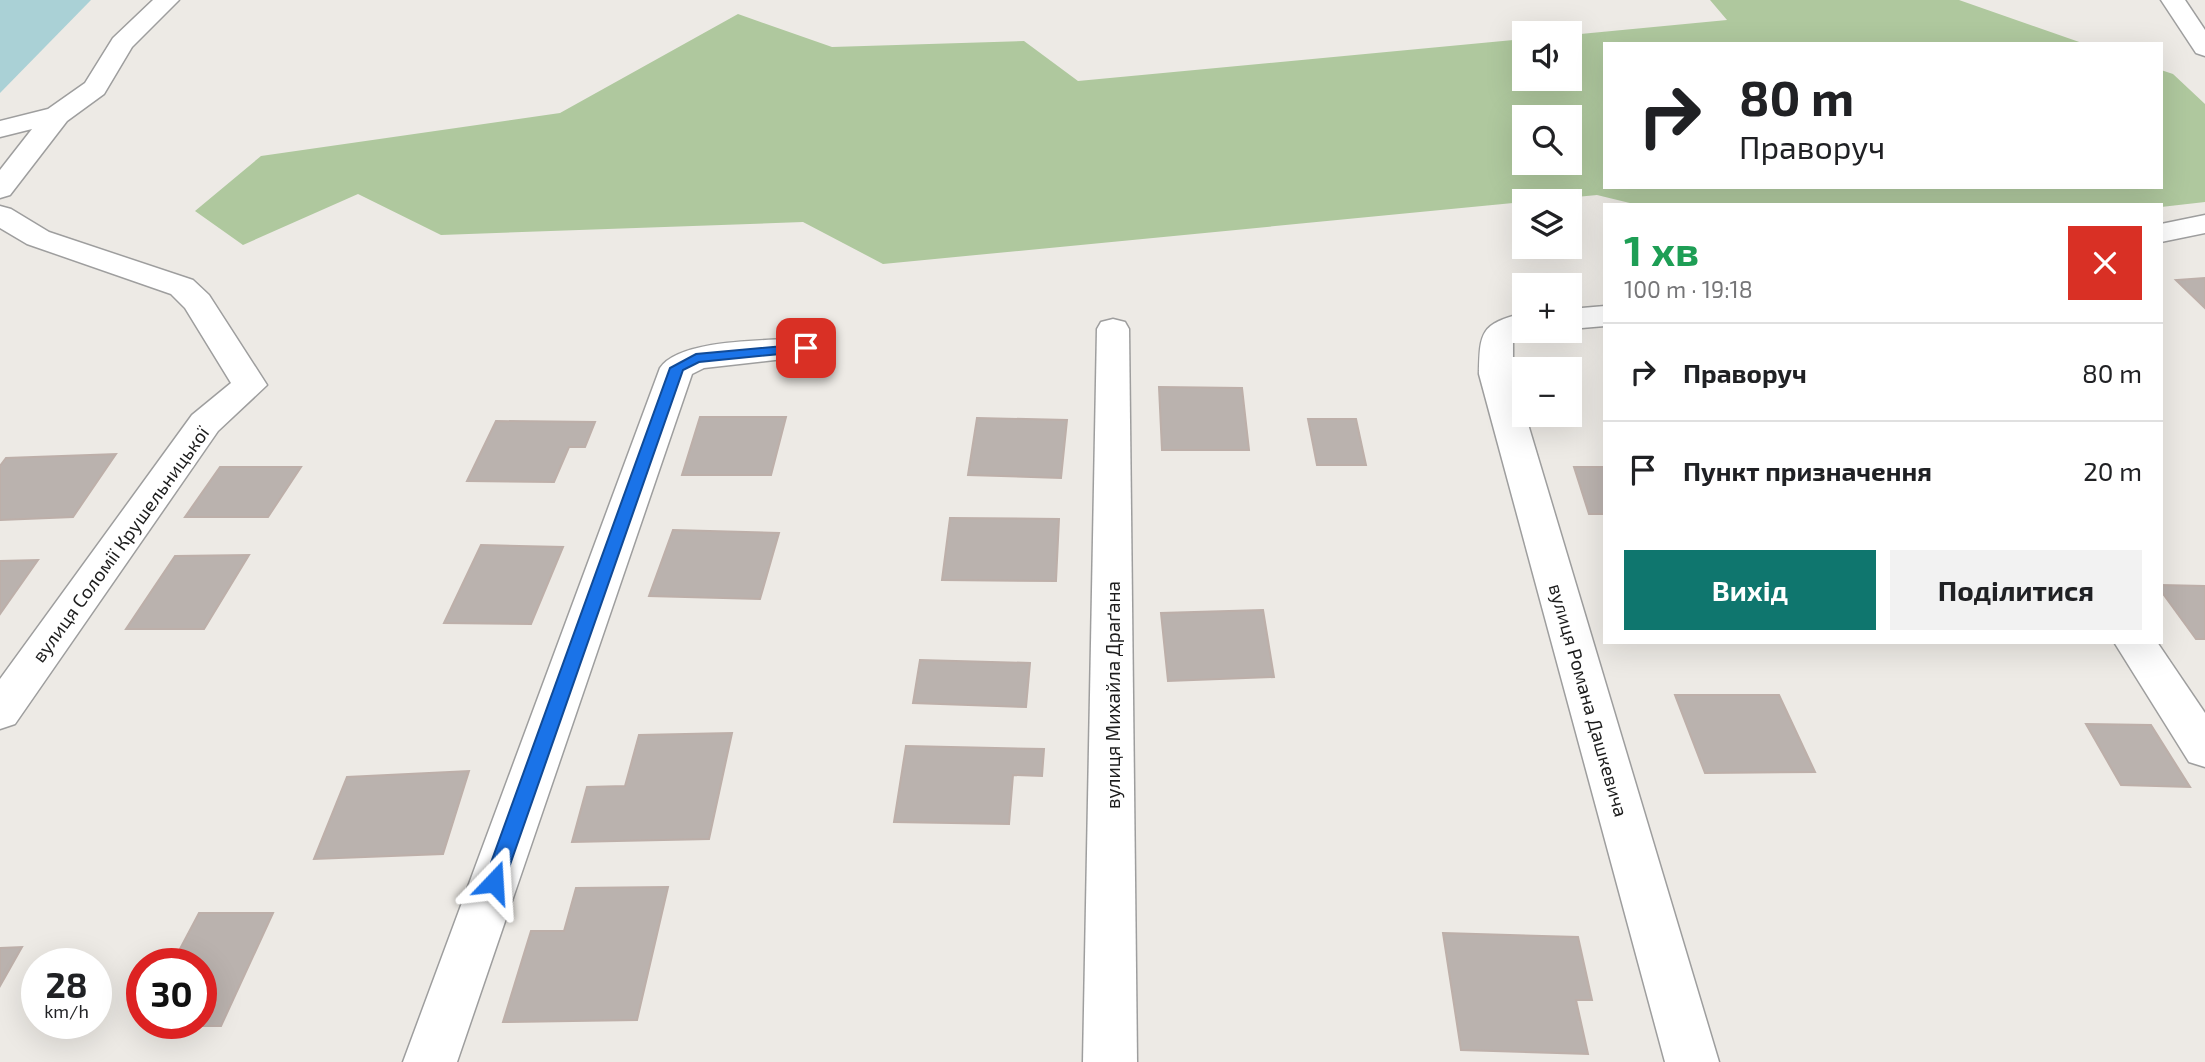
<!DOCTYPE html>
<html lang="uk">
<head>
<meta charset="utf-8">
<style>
  :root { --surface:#fff; --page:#f2f2f2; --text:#202124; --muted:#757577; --line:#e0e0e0; --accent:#0f766e }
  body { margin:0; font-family:"Exo 2",sans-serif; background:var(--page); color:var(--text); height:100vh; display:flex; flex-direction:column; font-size:26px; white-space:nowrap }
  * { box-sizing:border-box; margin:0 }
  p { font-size:23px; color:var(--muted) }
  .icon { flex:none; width:38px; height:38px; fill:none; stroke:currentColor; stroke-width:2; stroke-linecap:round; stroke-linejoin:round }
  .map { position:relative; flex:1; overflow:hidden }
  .panel { position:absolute; left:1603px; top:203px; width:560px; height:441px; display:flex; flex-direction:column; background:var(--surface); border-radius:0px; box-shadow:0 7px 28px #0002 }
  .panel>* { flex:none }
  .banner { position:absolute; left:1603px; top:42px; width:560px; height:147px; border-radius:0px; box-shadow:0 7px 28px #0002; background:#fff; color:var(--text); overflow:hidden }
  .buttons { position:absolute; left:1512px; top:21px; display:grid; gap:14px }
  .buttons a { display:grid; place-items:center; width:70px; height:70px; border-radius:0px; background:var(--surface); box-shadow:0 7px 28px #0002; font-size:35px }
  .speed { position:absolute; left:21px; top:948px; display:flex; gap:14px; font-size:35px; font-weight:700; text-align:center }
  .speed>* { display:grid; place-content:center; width:91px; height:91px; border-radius:50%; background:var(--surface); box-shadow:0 7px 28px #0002; line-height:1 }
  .speed small { font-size:18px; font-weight:400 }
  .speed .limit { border:10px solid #d22; background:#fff; color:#111 }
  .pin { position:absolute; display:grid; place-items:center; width:60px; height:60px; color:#fff; margin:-30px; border-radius:14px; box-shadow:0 4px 10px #0006 }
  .me { position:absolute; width:77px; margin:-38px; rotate:20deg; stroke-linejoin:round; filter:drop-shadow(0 0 5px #0008) }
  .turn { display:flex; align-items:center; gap:24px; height:147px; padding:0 21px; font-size:32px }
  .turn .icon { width:91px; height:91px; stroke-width:2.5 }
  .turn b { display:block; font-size:49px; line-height:60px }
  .round { display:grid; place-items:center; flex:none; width:74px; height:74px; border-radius:0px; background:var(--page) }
  .overview { display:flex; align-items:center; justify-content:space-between; height:119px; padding:0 21px }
  h1 { font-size:42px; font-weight:700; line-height:52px; color:#1e9e55 }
  .button { display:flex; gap:14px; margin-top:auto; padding:14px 21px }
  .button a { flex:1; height:80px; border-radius:0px; background:var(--accent); color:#fff; font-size:28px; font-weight:700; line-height:80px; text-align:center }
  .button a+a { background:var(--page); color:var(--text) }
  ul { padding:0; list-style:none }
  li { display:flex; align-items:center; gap:21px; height:98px; padding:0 21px; border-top:2px solid var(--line) }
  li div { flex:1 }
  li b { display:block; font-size:26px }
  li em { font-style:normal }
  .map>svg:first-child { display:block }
  .forest { fill:#afc89e; fill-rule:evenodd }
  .water { fill:#aad1d6 }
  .building { fill:#bab2ae; stroke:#bdafa9; stroke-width:2 }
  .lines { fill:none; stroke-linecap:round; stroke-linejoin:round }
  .minor-casing { stroke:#9e9e9e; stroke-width:3 }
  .minor { fill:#fff; fill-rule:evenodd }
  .route { fill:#1a73e8; stroke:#114b97; stroke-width:2 }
  .labels { text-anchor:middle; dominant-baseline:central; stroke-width:7; stroke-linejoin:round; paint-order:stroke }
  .street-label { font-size:19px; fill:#1d1d1d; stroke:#fff }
</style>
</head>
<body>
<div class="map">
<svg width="2205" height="1062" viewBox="0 0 2205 1062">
  <rect width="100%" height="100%" fill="#edeae5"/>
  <path class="forest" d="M1710 0H1959L2085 44H1605V187H2161V70L2173 74 2205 104V202L2161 207 1638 205 1597 195 883 264 803 222 441 235 358 194 243 245 195 211 261 156 560 113 738 14 832 47 1024 41 1078 81 1524 39V79H1570V35L1727 20ZM1570 117V163H1524V117Z"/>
  <path class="water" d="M0 0H91L0 93Z"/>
  <g class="building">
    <path d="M2205 278V308L2176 280Z"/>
    <path d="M1159 387 1242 388 1249 450H1162Z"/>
    <path d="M700 417H786L771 475H682Z"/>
    <path d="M977 418 1067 420 1061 478 968 475Z"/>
    <path d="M1308 419H1356L1366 465H1317Z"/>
    <path d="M496 421 595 422 585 447H569L554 482 467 481Z"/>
    <path d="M116 454 73 517 0 520V466L6 458Z"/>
    <path d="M220 467H301L268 517H185Z"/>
    <path d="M1574 467H1605V514H1589Z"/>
    <path d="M950 518 1059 519 1056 581 942 580Z"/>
    <path d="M673 530 779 533 760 599 649 596Z"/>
    <path d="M481 545 563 547 531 624 444 623Z"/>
    <path d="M249 555 204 629H126L175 556Z"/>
    <path d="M38 560 0 614V561Z"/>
    <path d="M2161 585 2205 586V639H2196L2161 591Z"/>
    <path d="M1263 610 1274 677 1168 681 1161 613Z"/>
    <path d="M920 660 1030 663 1026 707 913 703Z"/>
    <path d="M1675 695H1779L1815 772 1705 773Z"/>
    <path d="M2086 724 2151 725 2190 787 2121 785Z"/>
    <path d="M732 733 709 839 572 842 587 787 625 786 639 735Z"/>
    <path d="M906 746 1044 749 1042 776 1013 775 1009 824 894 822Z"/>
    <path d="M469 771 443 854 314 859 347 777Z"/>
    <path d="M668 887 637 1020 503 1022 531 931H564L576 888Z"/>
    <path d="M199 913H273L221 1026H141L201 1024V964H172Z"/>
    <path d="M1443 933 1578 937 1592 1000H1576L1588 1054 1461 1050Z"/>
    <path d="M22 947 0 986V948Z"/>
  </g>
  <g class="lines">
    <g class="minor-casing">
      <g id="minor">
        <path d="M153 0H179L132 47 104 94 67 121 10 195 0 198V170L32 129 0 137V121L48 109 85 83 113 38Z"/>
        <path d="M2161 0H2185L2205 30V56L2196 53Z"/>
        <path d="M0 206 11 209 49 232 193 280 209 295 267 385 218 431 15 724 0 729V679L192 415 231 383 185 308 171 294 27 244 0 228Z"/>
        <path d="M2205 215V233L2161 242V224Z"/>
        <path d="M1605 306V326L1570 329V309Z"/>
        <path d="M1524 313V331H1534L1513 342V374L1719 1062H1665L1479 374C1480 332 1480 324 1524 313Z"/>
        <path d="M1113 319 1125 322 1129 329 1137 1062H1083L1097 329 1101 322Z"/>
        <path d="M806 338 818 341 823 348 818 355 704 368 692 374 457 1062H403L660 368C680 338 771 341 806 338Z"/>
        <path d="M2114 642H2157L2205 713V767L2189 762Z"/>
      </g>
    </g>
    <use href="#minor" class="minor"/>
  </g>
  <path class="route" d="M806 344 811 345V351L699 362 683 370 504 882 501 888 494 891 487 888 484 882 670 368 696 354Z"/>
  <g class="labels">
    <g class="street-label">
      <text transform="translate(120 544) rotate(-54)">вулиця Соломії Крушельницької</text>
      <text transform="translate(1112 695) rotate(-90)">вулиця Михайла Драґана</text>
      <text transform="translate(1589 700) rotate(74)">вулиця Романа Дашкевича</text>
    </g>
  </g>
</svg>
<div class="buttons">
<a><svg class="icon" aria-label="sound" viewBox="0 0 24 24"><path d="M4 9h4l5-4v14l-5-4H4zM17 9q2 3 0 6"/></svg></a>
<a><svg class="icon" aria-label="search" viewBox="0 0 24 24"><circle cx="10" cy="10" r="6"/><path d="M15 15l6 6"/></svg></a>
<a><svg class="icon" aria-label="layers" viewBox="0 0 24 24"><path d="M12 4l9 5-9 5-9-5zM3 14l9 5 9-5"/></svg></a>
<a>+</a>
<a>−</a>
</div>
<div class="speed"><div>28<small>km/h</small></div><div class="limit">30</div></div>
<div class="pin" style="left:806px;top:348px;background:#d93025"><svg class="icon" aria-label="arrive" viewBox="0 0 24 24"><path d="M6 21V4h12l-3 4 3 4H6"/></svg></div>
<svg class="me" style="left:494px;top:882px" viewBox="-20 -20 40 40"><path d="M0-17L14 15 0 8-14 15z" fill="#1a73e8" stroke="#fff" stroke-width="4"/></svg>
<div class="banner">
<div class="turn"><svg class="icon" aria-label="right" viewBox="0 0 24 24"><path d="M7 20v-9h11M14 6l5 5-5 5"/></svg><div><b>80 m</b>Праворуч</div></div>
</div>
<section class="panel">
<div class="overview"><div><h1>1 хв</h1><p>100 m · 19:18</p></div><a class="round" style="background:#d93025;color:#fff"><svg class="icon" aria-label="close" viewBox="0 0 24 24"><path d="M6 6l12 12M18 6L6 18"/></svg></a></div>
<ul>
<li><svg class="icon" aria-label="right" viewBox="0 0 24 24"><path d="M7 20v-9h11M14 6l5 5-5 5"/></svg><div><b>Праворуч</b></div><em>80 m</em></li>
<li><svg class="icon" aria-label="arrive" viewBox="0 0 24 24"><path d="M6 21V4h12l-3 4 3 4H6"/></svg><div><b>Пункт призначення</b></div><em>20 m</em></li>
</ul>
<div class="button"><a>Вихід</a><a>Поділитися</a></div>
</section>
</div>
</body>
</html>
